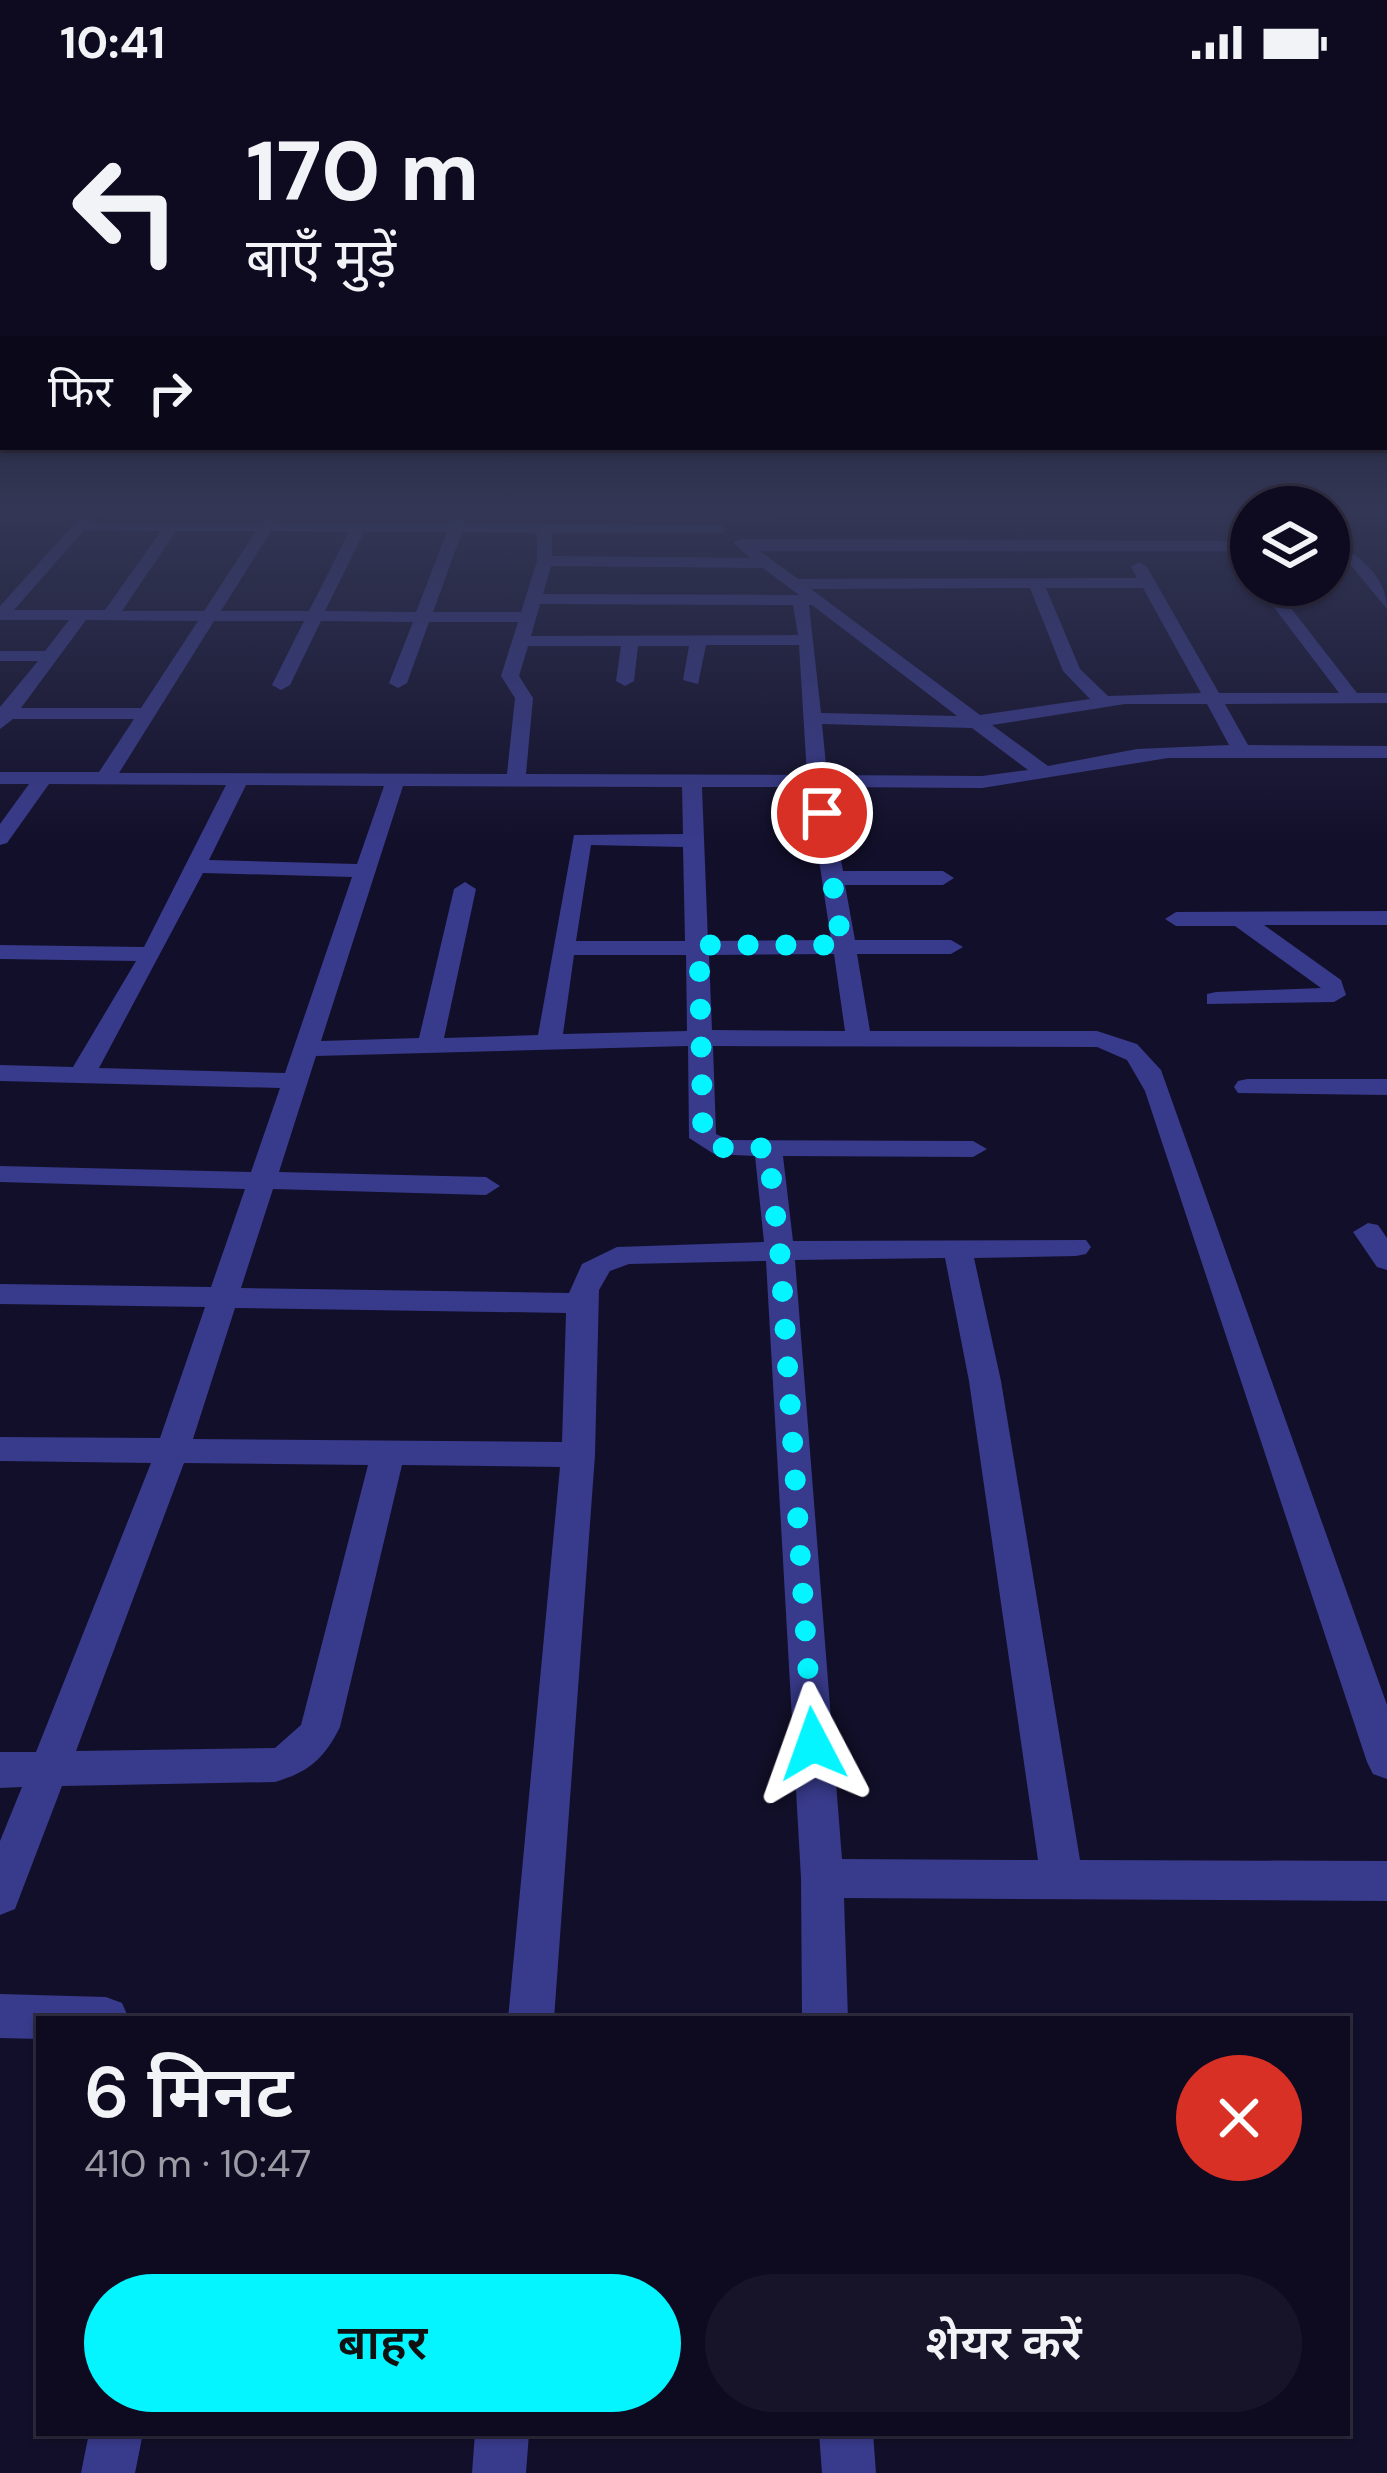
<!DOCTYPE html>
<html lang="hi">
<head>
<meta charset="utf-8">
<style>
  :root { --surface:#0e0b20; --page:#171429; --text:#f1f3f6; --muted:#9b9ba5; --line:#2e2b3e; --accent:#04f5ff }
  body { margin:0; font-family:"DM Sans","Noto Sans Devanagari",sans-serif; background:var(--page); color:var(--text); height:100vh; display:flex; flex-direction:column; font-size:45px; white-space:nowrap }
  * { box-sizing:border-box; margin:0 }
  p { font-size:39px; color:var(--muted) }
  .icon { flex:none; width:66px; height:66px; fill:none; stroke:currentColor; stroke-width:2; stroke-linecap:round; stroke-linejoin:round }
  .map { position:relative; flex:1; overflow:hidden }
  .details { position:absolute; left:36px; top:1932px; width:1314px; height:420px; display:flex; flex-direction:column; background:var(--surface); border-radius:0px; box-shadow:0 3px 9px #0004,0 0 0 3px var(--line) }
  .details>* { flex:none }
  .top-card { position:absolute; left:0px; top:0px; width:1389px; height:366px; box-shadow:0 3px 9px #0004,0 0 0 3px var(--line); background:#0e0b20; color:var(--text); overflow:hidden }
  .buttons { position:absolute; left:1230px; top:402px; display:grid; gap:24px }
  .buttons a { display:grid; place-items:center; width:120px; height:120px; border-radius:50%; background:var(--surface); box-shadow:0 3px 9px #0004,0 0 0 3px var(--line); font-size:60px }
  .pin { position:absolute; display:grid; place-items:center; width:102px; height:102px; color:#fff; margin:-51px; border:6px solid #fff; border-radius:50%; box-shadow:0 3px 12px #0007 }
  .me { position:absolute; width:132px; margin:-66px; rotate:356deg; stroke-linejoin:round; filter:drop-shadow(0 0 9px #0008) }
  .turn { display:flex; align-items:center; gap:42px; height:252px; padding:0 48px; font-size:54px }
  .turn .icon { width:156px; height:156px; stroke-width:2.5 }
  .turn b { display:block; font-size:84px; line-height:102px }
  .then { display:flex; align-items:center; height:114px; padding:0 48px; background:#0003; gap:24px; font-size:45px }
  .round { display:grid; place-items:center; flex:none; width:126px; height:126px; border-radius:63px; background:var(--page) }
  .summary { display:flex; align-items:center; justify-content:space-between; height:204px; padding:0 48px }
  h1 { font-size:72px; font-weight:600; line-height:90px }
  .action { display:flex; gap:24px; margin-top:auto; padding:24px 48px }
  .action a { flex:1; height:138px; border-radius:72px; background:var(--accent); color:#111; font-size:48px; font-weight:600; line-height:138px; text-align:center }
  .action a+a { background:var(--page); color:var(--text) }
  .status { display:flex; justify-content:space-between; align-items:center; height:84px; padding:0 60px; background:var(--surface); direction:ltr }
  .status svg { height:33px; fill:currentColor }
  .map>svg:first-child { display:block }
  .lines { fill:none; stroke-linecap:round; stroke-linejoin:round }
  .minor { fill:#383a8b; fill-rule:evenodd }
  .route { stroke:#04f5ff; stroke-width:21; stroke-dasharray:0 37.8 }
</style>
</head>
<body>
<div class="status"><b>10:41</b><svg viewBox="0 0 49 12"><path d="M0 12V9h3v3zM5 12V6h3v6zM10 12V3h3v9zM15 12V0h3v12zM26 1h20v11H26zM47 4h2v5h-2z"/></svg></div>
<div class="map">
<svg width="1387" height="2389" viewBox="0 0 1387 2389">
  <rect width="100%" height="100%" fill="#120f2a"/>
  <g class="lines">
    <g class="minor">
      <path d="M85 428H99L91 438H262L269 428H281L276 439H450L455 428H467L465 439 721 441 728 445 721 449H552V472L751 474 733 459 740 455 1251 457V467H760L798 495 1137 494 1131 483 1139 478 1147 483 1219 609H1339L1257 501H1273L1357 609H1387V619L1225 620 1248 661 1387 662V674H1168L982 704 828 703 843 787H943L954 794 943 801H845L855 856H951L963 863 951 870H857L870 947H1097L1137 960 1161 986 1387 1621V1695L1373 1690 1367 1678 1145 1007 1127 976 1097 963 713 962 716 1050 729 1056 973 1057 987 1065 973 1073 783 1072 793 1157 1086 1156 1091 1163 1086 1170 1076 1172 974 1174 1001 1297 1080 1776 1387 1777V1817L844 1814 848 1935H802L801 1794 766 1177 629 1180 610 1187 599 1206 595 1371 554 1935H508L560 1383 402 1381 340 1643C324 1675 309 1688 275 1698L62 1702 15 1825 0 1831V1757L22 1703 0 1704V1668H36L151 1379 0 1377V1353L160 1354 205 1223 0 1220V1200L211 1203 245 1105 0 1098V1082L251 1088 280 1004 0 997V981L73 983 136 877 0 875V861L144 863 226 701 49 700 7 759 0 761V740L29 700H0V688H99L134 635H13L0 645V623L38 577H0V567H45L69 536H0V522ZM84 446 161 447 105 526H14ZM176 447H256L204 527H122ZM271 447 349 448 309 527H221ZM364 448H447L416 528 325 527ZM462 448 537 449V477L521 528H433ZM551 482 763 484 799 511 543 510ZM1030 504 1063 587 1090 615 980 631 811 505ZM1046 504H1143L1201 609 1108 612 1080 585ZM540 520 793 521 798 551 531 552ZM809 521H812L957 632 821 629ZM86 536 198 537 141 624H21ZM214 537H304L272 601 281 606 290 601 321 537 413 538 389 599 398 604 407 599 429 538H518L501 592 515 614 507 690 119 689ZM706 561H799L807 691 526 690 533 614 519 592 528 562H621L616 597 625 602 634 597 638 562H689L683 596 698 600ZM1125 620H1207L1229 661 1137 665 1048 682 992 641ZM822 640 972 644 1028 686 982 692 827 691ZM246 701 384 702 357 780 209 776ZM403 702 682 703 683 750 574 751 538 951 444 954 476 805 465 798 454 805 419 954 321 957ZM702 703H808L831 856 708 857ZM591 761 683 763 685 857H576ZM203 789 352 793 285 989 99 984ZM834 870 845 947 712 946 709 871ZM574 871H686L687 947 563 950ZM688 962 689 1054 714 1070 755 1072 764 1158 617 1163 582 1180 569 1209 241 1204 273 1105 486 1111 500 1102 486 1093 279 1088 316 972ZM945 1174 969 1297 1038 1776 842 1775 795 1176ZM235 1224 566 1229 562 1358 193 1355ZM184 1379 368 1381 301 1641 275 1664 76 1667Z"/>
      <path d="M695 428H1251V433L700 435Z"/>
      <rect x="1329" y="428" width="58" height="5"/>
      <path d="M1329 457C1357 467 1387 493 1387 525L1346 475 1329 467Z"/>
      <path d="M1387 827V841H1264L1341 896 1346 911 1334 918 1207 920V910L1216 908 1321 904 1235 842H1176L1165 835 1176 828Z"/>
      <path d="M1247 995H1387V1011L1238 1009 1234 1003 1238 997Z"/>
      <path d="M1368 1139 1378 1141 1387 1154V1186L1377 1183 1353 1148Z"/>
      <path d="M0 1910 106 1913 122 1919 129 1935H39V1955L0 1954Z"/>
      <path d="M89 2349H143L135 2389H81Z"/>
      <path d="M475 2349H529L526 2389H472Z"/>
      <path d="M819 2349H873L876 2389H822Z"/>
    </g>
  </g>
  <linearGradient id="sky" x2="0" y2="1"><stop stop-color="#0a0817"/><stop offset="0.56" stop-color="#333755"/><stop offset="1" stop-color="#333755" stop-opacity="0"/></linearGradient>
  <rect width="1387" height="762" fill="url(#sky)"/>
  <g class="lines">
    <path class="route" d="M813 1660 780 1170 768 1064H724L703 1054 699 861H842L822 729"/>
  </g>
</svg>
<div class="buttons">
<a><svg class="icon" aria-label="layers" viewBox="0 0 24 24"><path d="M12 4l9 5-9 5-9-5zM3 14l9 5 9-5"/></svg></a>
</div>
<div class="pin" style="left:822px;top:729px;background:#d93025"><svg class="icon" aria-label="arrive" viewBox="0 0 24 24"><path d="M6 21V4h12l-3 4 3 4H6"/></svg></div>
<svg class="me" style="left:813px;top:1660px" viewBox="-20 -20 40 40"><path d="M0-17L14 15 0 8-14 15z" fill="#04f5ff" stroke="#fff" stroke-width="4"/></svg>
<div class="top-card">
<div class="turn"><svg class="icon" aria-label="left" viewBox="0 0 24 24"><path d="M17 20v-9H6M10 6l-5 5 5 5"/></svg><div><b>170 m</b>बाएँ मुड़ें</div></div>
<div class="then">फिर<svg class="icon" aria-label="right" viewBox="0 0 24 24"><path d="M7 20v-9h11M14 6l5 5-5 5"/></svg></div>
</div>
<section class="details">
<div class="summary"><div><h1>6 मिनट</h1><p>410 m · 10:47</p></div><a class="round" style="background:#d93025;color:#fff"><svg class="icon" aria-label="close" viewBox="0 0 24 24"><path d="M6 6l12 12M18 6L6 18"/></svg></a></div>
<div class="action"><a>बाहर</a><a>शेयर करें</a></div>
</section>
</div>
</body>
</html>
